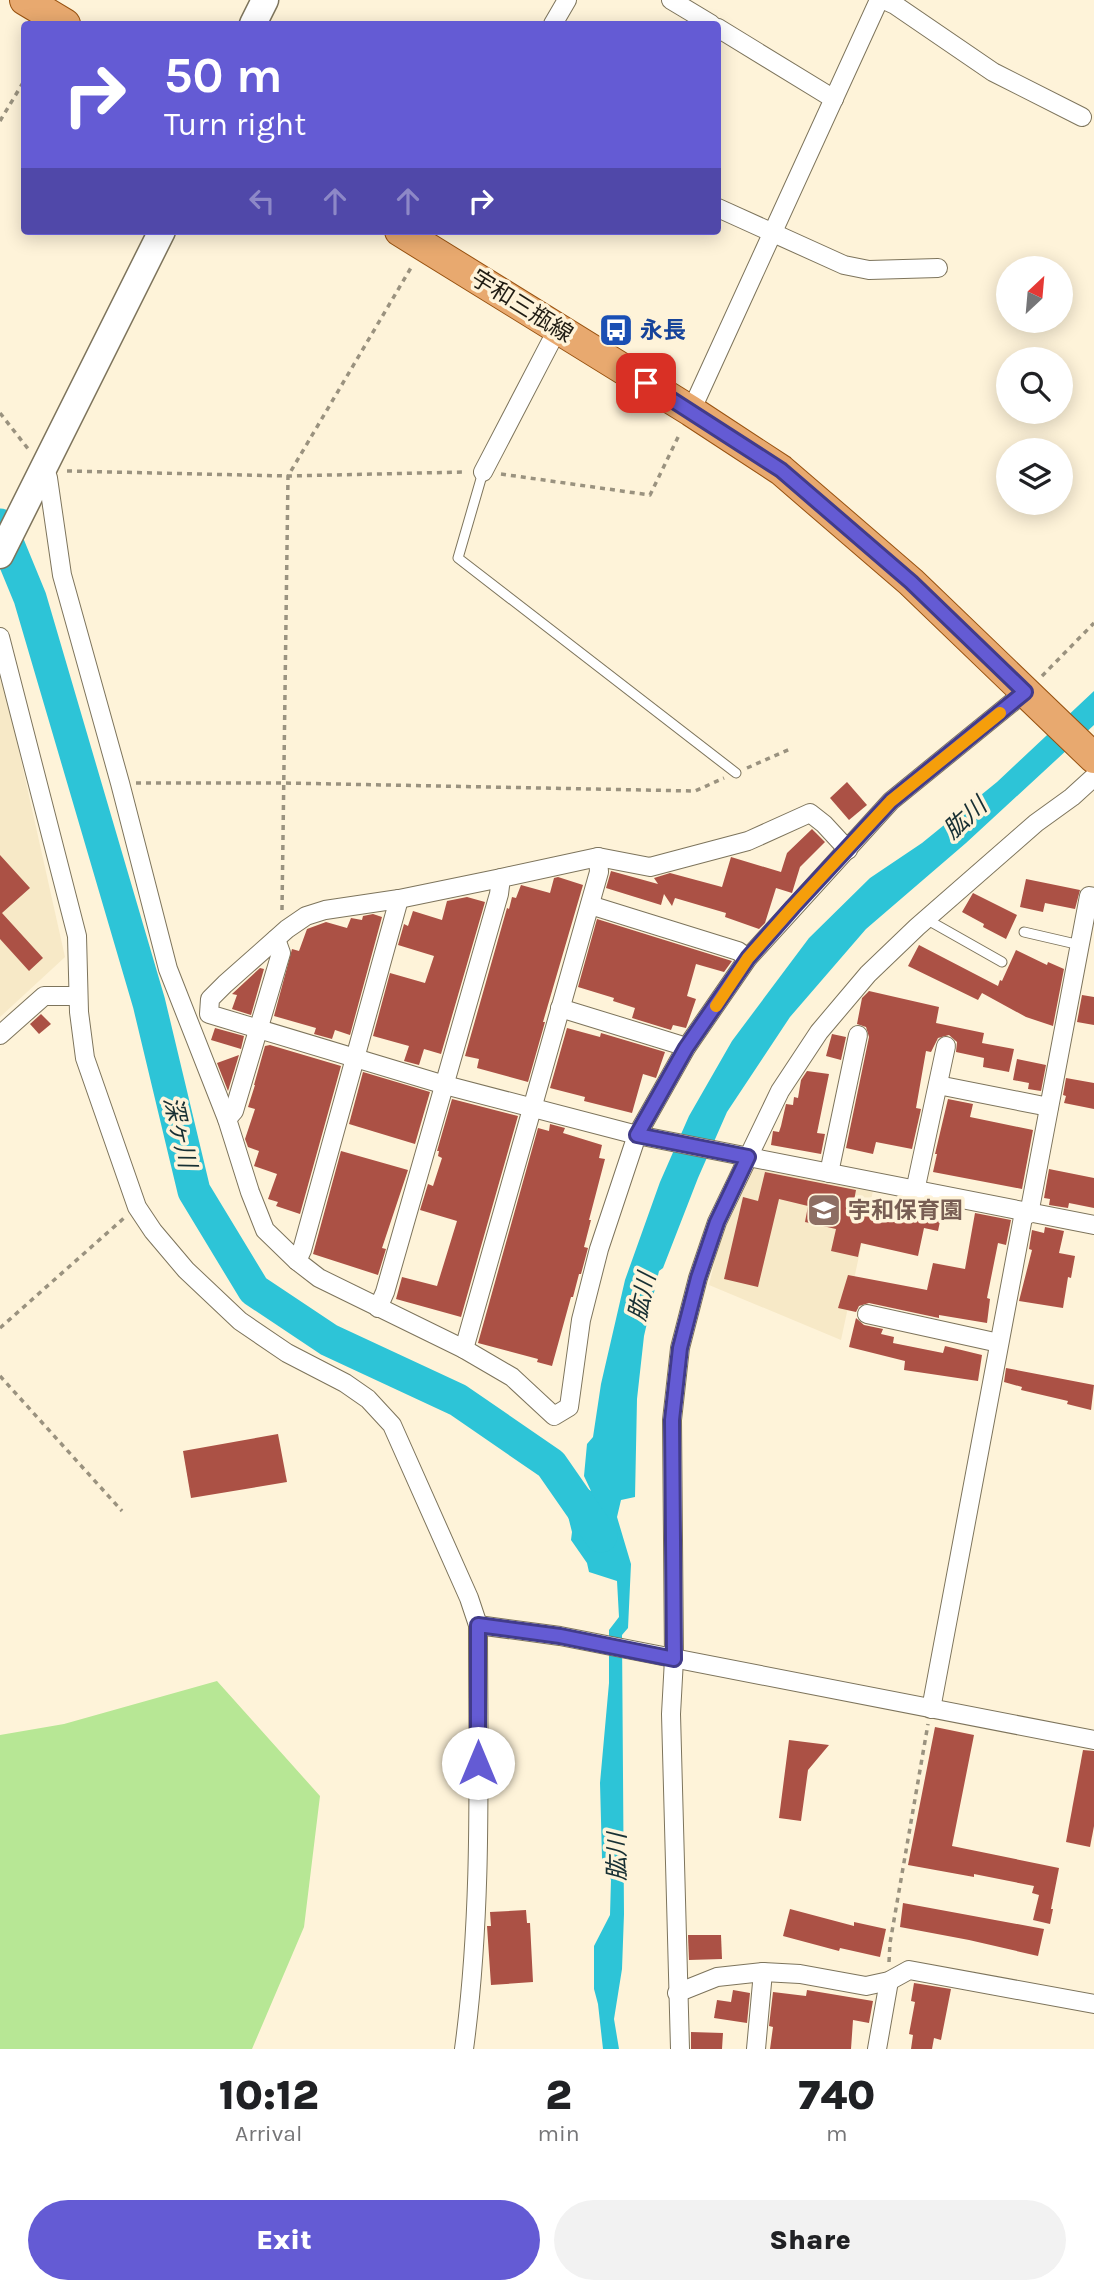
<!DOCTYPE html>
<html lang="en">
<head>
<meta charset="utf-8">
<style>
  :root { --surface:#fff; --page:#f2f2f2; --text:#202124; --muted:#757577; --accent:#645bd4 }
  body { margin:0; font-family:Karla,"Noto Sans JP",sans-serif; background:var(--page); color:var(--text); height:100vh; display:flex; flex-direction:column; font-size:26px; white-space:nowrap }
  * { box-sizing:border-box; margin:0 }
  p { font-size:23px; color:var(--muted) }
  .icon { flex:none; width:38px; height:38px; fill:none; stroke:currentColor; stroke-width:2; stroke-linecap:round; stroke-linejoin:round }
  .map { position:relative; height:2049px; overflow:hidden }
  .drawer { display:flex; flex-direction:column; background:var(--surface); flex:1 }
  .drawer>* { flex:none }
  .guide { position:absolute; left:21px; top:21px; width:700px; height:214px; border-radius:7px; box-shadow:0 4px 18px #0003; background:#645bd4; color:#fff; overflow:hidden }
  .needle { width:46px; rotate:26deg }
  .tools { position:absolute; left:996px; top:256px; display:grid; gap:14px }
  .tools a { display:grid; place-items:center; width:77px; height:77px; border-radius:50%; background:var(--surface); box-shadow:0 4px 18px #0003; font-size:35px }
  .pin { position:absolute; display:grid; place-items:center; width:60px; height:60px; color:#fff; margin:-30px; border-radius:14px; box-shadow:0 4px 10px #0006 }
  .me { position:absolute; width:77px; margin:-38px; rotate:0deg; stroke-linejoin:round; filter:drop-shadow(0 0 5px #0008) }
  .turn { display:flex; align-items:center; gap:24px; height:147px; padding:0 28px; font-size:32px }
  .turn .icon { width:91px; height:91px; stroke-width:2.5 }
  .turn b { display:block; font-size:49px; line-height:60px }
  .lanes { display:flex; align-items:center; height:66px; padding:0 28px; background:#0003; justify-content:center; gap:35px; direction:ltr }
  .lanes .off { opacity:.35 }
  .eta { display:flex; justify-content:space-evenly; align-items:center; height:119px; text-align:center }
  .eta b { font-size:42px; font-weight:800; line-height:49px }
  .primary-button { display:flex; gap:14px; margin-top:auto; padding:14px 28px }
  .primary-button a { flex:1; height:80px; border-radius:42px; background:var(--accent); color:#fff; font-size:28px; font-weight:800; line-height:80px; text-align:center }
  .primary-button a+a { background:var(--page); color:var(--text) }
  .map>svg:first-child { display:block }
  .built { fill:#f7e9c7 }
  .green { fill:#b7e795 }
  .water { fill:#2dc4d7 }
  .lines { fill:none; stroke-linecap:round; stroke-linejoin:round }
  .river { stroke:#2dc4d7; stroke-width:33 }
  .building { fill:#ab5145 }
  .lane-casing { stroke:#7d745c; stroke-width:11 }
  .street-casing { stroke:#7d745c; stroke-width:20 }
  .secondary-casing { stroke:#7d745c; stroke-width:29 }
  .primary-casing { stroke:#985210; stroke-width:32 }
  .path { stroke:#9a927f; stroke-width:3.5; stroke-dasharray:5 5; stroke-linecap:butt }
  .lane { stroke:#fff; stroke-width:9 }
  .street { stroke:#fff; stroke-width:18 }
  .secondary { stroke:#fff; stroke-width:26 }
  .primary { stroke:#e8a96f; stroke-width:30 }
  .route-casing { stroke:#413b8a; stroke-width:18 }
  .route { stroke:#645bd4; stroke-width:12 }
  .slow { stroke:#f59e0b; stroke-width:12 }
  .labels { text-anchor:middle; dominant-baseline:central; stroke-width:7; stroke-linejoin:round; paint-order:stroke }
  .street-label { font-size:23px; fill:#201c13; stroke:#fef3d9 }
  .transit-label { font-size:23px; font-weight:bold; fill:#164399; stroke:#fef3d9; text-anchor:start }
  .education-label { font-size:23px; font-weight:bold; fill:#785e54; stroke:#fef3d9; text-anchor:start }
  .water-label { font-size:24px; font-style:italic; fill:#172f33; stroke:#fef3d9 }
</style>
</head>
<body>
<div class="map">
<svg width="1094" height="2049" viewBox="0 0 1094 2049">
  <rect width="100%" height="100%" fill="#fef3d9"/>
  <g class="built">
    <path d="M0 679 6 693 65 957 0 1017Z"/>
    <path d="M754 1163 874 1186 841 1340 709 1285 723 1226Z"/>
  </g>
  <path class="green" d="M217 1681 320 1796 304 1927 252 2049H0V1735L64 1724Z"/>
  <path class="water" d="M1094 691V725L966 843 866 929 790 1017 727 1112 698 1178 663 1268 659 1271 644 1336 637 1399 635 1497 621 1500 617 1517 631 1564 628 1628 622 1635 624 1914 622 1969 614 2019 619 2049H603L598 2004 594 1989V1946L610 1915 611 1880 602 1858 600 1783 609 1683V1630L619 1617 617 1581 589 1572 587 1563 571 1540 572 1532 568 1516 583 1486 591 1491 584 1476 587 1444 593 1437 601 1384 625 1280 660 1182 689 1116 732 1041 809 938 870 878 922 843 997 782Z"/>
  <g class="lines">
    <path class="river" d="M0 525 30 598 149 1003 194 1191 254 1290 329 1340 458 1400 551 1464 601 1536"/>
  </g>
  <g class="building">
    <path d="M847 782 867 805 849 820 830 798Z"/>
    <path d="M812 829 825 842 800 867 792 893 776 888 765 923 759 929 725 917 726 913 675 898 672 906 664 894 661 905 606 888 611 871 658 884 654 878 670 873 722 887 731 857 781 872 787 853Z"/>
    <path d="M0 855 30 888 2 913 43 958 29 971 0 939Z"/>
    <path d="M558 877 583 885 543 1022H545L528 1082 477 1068 479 1059 465 1056 507 908 509 909 512 897 516 898 521 885 550 893 554 878Z"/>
    <path d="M1026 879 1080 890 1075 909 1045 903 1043 912 1020 907Z"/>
    <path d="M973 893 1017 915 1006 939 983 927 984 924 962 912Z"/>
    <path d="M467 897 485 902 441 1054 424 1049 419 1065 404 1061 409 1046 373 1036 390 973 425 983 434 956 398 945 404 924 408 926 413 911 442 920 447 901Z"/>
    <path d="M373 914 382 917 350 1035 335 1030 332 1039 314 1034 316 1028 274 1016 292 949 299 951 307 929 326 922 347 928 351 918 362 920 363 916Z"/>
    <path d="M597 919 732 961 724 972 696 964 687 996 696 999 686 1028 673 1025 671 1030 632 1018 635 1008 613 1001 614 998 578 987Z"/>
    <path d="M919 945 998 986 1000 980 1002 981 1016 950 1047 965 1048 962 1064 969 1053 1026 1026 1017 982 993 978 1000 908 966Z"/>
    <path d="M260 968 264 969 251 1015 232 1009 237 995 232 994Z"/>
    <path d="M869 991 939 1007 936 1023 984 1033 982 1043 1014 1049 1009 1072 983 1067 984 1058 956 1052 957 1042 949 1035 938 1038 931 1052 926 1051 916 1108 921 1109 912 1149 876 1142 873 1154 846 1148 869 1037 866 1027 857 1024 862 998Z"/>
    <path d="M1082 995 1094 997V1025L1077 1022Z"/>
    <path d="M41 1014 51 1024 39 1034 30 1024Z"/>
    <path d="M215 1028 244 1036 241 1049 211 1040Z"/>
    <path d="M567 1028 600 1037 601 1033 665 1052 656 1078 643 1074 632 1113 584 1101 585 1097 550 1088Z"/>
    <path d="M832 1034 846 1037 841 1060 826 1056Z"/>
    <path d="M270 1045 341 1066 300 1214 276 1206 278 1202 268 1199 277 1174 254 1166 259 1151 248 1147 245 1139 255 1109 248 1107 255 1085H254L265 1046Z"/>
    <path d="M239 1055 228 1091 217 1063Z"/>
    <path d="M1017 1059 1046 1065 1041 1091 1028 1089 1029 1083 1013 1080Z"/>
    <path d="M807 1071 829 1074 817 1133 825 1134 821 1154 771 1145 773 1131 779 1132 781 1126 786 1104 793 1105 794 1097 798 1098 801 1080Z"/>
    <path d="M363 1072 430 1092 415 1144 349 1124Z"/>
    <path d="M1066 1078 1094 1083V1109L1064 1103 1066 1096 1063 1095Z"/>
    <path d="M452 1099 518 1116 461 1317 396 1299 402 1277 437 1286 457 1221 420 1210 428 1184 433 1186 442 1158 438 1156 439 1151H437Z"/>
    <path d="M948 1099 973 1104 970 1117 1033 1130 1022 1189 933 1172 937 1154H935Z"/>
    <path d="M550 1124 565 1128 563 1133 602 1145 599 1158 605 1159 589 1220H591L584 1247 588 1248 581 1274H579L573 1297H571L552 1366 537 1362 538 1359 478 1343 538 1128 549 1131Z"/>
    <path d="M341 1151 408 1170 382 1248 386 1249 378 1275 313 1254Z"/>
    <path d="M1049 1169 1094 1178V1208L1069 1203 1068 1208 1049 1205 1050 1199 1044 1198Z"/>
    <path d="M765 1172 856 1190 854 1201 921 1218 924 1203 943 1207 938 1231 924 1228 918 1256 861 1243 858 1257 831 1251 836 1229 805 1222 808 1206 779 1199 758 1287 724 1279 743 1197 758 1201Z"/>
    <path d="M975 1213 1011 1220 1006 1245 998 1243 987 1298 990 1299 987 1323 939 1315V1318L869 1303 859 1306 856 1312 838 1308 848 1275 927 1290 933 1263 965 1269Z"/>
    <path d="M1045 1227 1064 1231 1059 1253 1075 1256 1071 1278 1068 1277 1063 1308 1019 1301 1032 1250 1029 1249 1032 1230 1044 1233Z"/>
    <path d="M856 1318 864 1325 883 1329 881 1334 894 1337 893 1343 943 1353 945 1346 982 1355 978 1381 904 1370 905 1361 849 1347Z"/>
    <path d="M1006 1368 1094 1385 1091 1410 1067 1404 1068 1401 1021 1390 1022 1387 1004 1382Z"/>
    <path d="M278 1434 287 1482 191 1498 183 1451Z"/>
    <path d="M935 1727 974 1735 952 1846 1059 1868 1051 1909H1053L1050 1924 1033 1920 1039 1895 1032 1893 1034 1886 974 1874V1877L908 1865Z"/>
    <path d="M789 1740 829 1745 808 1770 801 1821 779 1818Z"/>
    <path d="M1083 1750 1094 1751V1826L1090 1847 1066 1842Z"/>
    <path d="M903 1903 1044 1929 1038 1956 969 1940 900 1927Z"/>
    <path d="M790 1909 854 1926V1922L886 1929 880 1957 840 1948 839 1951 783 1936Z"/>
    <path d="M526 1910 527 1923H530L533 1982 491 1985 487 1926H491L490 1912Z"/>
    <path d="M688 1935H721L722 1959 689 1960Z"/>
    <path d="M914 1983 951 1989 941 2040 934 2038 932 2049H911L913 2035 909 2034 915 2002 911 2001Z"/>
    <path d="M733 1990 750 1993 747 2023 714 2018 717 2000 731 2002Z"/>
    <path d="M807 1990 873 2001 869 2023 853 2020 851 2049H770L773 2027 769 2026 773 1992 806 1996Z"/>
    <path d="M691 2032 723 2033 722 2049H691Z"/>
  </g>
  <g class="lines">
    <g class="lane-casing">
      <g id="lane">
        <path d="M483 472 458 558 736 773"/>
        <path d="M926 919 1002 962"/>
        <path d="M1024 932 1080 945"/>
      </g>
    </g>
    <g class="street-casing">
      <g id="street">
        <path d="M671 0 711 24"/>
        <path d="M884 0 895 5 993 72 1082 117"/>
        <path d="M553 24 567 0"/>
        <path d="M718 28 834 99"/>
        <path d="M718 208 844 265 869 270 938 268"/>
        <path d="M691 411 879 0"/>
        <path d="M44 467 48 478 62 575 120 783 168 969 227 1119 250 1192 265 1230 297 1261 319 1278 464 1349 512 1377 554 1416 569 1407 581 1320 599 1249 637 1135 686 1048 748 958 891 801 1025 692"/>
        <path d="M483 472 558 328"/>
        <path d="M0 637 77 936 79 1012 85 1058 137 1207 153 1231 186 1270 240 1321 287 1353 345 1383 368 1399 392 1425 469 1598 478 1625C478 1766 483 1909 464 2049"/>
        <path d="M501 878 399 899 325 910 306 916 287 929 225 984 210 999 209 1014 445 1085 637 1135 1094 1225"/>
        <path d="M590 905 738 951 748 958"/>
        <path d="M560 1008 677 1044 686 1048"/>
        <path d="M0 1035 44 996H78"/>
        <path d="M938 1085 1049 1107"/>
        <path d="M227 1119 234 1111 281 953 276 939"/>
        <path d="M829 1173 858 1035"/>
        <path d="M915 1191 946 1046"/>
        <path d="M1029 1214 1089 896 1094 897"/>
        <path d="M297 1261 302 1250 399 899"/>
        <path d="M378 1308 385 1292 499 894 501 878 598 857 650 867 748 841 810 813 824 824 848 850"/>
        <path d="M867 1314 999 1343"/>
        <path d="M464 1349 599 872 598 857"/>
        <path d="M478 1625 560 1636 1094 1740"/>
        <path d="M931 1709 1024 1212"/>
        <path d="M677 1993 717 1977 763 1972 800 1974 866 1986 889 1981 909 1970 1094 2004"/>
        <path d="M680 2049 671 1714 674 1659 672 1420 680 1348 698 1278 717 1222 780 1091 819 1032 868 974 917 927 1036 823 1072 797 1094 777"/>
        <path d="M756 2049 763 1972"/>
        <path d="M877 2049 889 1981"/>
      </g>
    </g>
    <g class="secondary-casing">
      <g id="secondary">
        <path d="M253 24 265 0"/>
        <path d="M0 555 162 231"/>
      </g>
    </g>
    <g class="primary-casing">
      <g id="primary">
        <path d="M25 0 65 24"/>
        <path d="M400 231 691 411 781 470 911 582 1094 758"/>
      </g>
    </g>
    <g class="path">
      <path d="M0 121 24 81"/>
      <path d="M0 413 29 450"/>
      <path d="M67 471 288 476 465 472"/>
      <path d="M501 474 650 495 680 433"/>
      <path d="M1042 676 1094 623"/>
      <path d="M747 768 790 749"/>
      <path d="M136 783H284L695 791 724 778"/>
      <path d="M282 910 288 476 412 266"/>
      <path d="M0 1328 124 1218"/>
      <path d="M0 1376 122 1511"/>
      <path d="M889 1962 890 1943 928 1724"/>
    </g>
    <use href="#lane" class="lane"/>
    <use href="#street" class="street"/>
    <use href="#secondary" class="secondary"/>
    <use href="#primary" class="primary"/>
  </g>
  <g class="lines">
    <g class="route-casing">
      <path id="route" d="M478 1763V1625L560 1636 674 1659 672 1420 680 1348 698 1278 717 1222 748 1157 637 1135 686 1048 748 958 793 907 891 801 1025 692 911 582 781 470 646 383"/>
    </g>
    <use href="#route" class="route"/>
    <path class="slow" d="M716 1006 748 958 793 907 891 801 1000 713"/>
  </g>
  <defs>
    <g id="bus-square" transform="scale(1.75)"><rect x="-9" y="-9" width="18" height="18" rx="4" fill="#1a4fb4" stroke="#fef3d9"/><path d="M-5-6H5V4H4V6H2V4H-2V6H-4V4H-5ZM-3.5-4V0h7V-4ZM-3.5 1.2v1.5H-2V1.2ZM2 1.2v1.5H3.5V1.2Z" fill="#fff"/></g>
    <g id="school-square" transform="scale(1.75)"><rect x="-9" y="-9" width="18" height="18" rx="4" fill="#8d6e63" stroke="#fef3d9"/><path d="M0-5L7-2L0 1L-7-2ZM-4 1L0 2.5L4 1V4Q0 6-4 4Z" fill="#fff"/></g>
  </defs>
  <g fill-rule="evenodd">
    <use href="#bus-square" x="616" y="330"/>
    <use href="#school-square" x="824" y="1210"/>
  </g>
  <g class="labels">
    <g class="street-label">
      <text transform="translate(522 306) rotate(32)">宇和三瓶線</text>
    </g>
    <g class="transit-label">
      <text x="640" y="330">永長</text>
    </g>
    <g class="education-label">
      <text x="848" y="1210">宇和保育園</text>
    </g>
    <g class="water-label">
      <text transform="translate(965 818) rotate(-42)">肱川</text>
      <text transform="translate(180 1132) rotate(77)">深ヶ川</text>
      <text transform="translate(642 1297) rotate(-77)">肱川</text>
      <text transform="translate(617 1857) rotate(-90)">肱川</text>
    </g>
  </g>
</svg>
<div class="tools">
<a><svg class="needle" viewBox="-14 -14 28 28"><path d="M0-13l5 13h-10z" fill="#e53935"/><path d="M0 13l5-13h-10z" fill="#757577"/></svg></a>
<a><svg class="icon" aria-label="search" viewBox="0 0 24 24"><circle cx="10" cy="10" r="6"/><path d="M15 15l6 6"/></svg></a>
<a><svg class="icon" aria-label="layers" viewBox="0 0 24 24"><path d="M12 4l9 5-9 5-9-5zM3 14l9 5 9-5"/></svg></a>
</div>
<div class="pin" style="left:646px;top:383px;background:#d93025"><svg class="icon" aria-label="arrive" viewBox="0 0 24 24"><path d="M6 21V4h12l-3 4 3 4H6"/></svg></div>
<svg class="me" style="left:478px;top:1763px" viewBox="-20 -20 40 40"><circle r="19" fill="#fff"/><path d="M0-13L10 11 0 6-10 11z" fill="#645bd4"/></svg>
<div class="guide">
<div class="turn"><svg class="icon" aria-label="right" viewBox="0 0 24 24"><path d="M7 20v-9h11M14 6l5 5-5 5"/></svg><div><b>50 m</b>Turn right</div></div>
<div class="lanes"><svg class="icon off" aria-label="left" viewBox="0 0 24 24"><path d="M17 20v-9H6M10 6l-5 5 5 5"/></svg><svg class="icon off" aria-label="ahead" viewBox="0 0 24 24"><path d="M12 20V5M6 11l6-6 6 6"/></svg><svg class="icon off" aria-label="ahead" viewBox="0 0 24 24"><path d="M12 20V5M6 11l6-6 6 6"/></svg><svg class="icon" aria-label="right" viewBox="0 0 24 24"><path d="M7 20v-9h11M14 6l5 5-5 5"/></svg></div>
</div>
</div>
<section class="drawer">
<div class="eta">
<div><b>10:12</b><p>Arrival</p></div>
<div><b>2</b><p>min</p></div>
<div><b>740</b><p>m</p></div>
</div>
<div class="primary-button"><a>Exit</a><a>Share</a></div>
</section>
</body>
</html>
